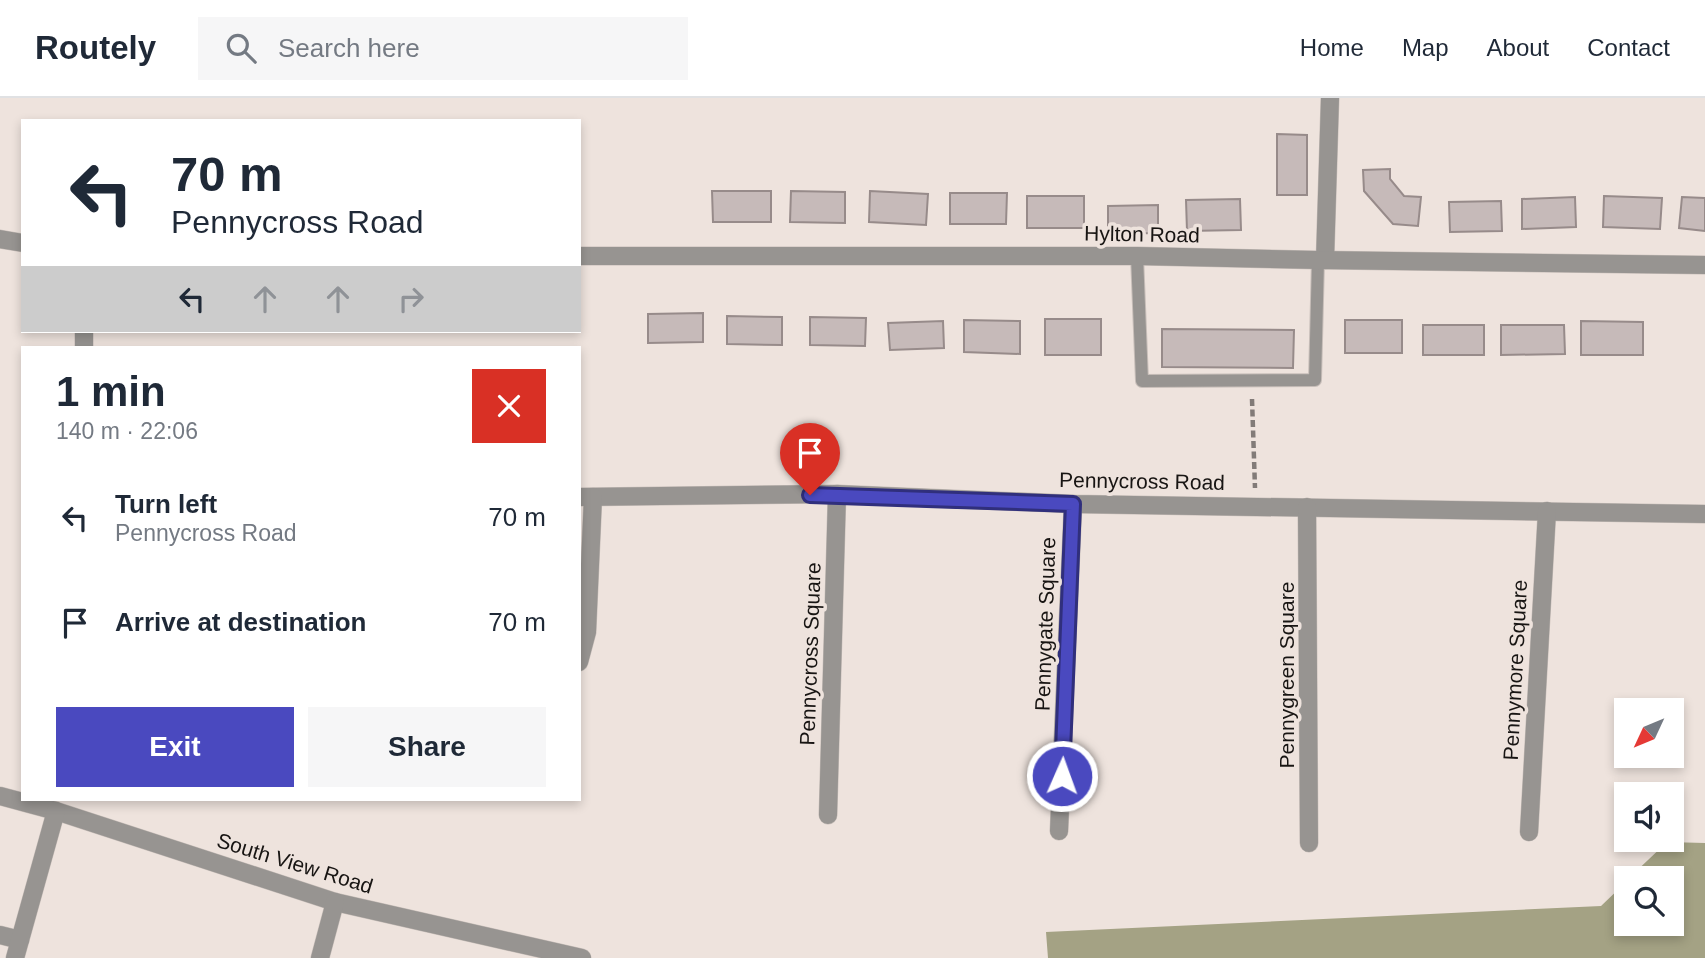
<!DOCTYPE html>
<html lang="en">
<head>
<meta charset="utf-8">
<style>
  :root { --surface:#fff; --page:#f6f6f7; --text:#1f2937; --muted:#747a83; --line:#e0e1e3; --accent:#4a49bf }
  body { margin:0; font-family:Helvetica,sans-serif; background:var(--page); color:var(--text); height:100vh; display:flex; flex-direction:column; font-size:26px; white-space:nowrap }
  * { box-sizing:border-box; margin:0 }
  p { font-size:23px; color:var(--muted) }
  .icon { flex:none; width:38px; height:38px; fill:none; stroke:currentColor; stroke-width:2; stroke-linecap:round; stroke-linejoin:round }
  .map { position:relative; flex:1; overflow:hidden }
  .details { position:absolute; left:21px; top:248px; width:560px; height:455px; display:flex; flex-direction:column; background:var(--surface); border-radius:0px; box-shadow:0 4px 10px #0003 }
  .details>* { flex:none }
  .top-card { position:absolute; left:21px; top:21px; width:560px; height:214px; border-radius:0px; box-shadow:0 4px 10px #0003; background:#fff; color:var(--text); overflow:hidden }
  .needle { width:46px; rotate:226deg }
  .fabs { position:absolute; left:1614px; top:600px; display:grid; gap:14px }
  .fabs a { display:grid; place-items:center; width:70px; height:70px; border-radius:0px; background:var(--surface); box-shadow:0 4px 10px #0003; font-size:35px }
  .pin { position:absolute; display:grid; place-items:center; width:60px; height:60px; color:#fff; margin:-72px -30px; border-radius:50% 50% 50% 0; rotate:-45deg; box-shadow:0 0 7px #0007 }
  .pin .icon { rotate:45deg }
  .me { position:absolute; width:77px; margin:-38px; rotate:2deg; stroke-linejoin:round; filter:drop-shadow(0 0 5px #0008) }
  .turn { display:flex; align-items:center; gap:24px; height:147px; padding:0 35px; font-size:32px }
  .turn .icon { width:91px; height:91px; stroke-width:2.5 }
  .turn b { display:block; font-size:49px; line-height:60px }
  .lanes { display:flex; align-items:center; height:66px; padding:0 35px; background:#0003; justify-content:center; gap:35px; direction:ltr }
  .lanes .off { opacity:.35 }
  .round { display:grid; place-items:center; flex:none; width:74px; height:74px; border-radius:0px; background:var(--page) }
  .summary { display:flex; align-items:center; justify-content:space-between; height:119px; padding:0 35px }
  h1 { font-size:42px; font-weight:800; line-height:52px }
  .action { display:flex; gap:14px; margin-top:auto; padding:14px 35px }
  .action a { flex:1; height:80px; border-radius:0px; background:var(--accent); color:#fff; font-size:28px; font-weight:800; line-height:80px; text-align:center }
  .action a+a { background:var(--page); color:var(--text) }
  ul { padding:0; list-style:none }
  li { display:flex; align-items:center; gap:21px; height:105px; padding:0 35px }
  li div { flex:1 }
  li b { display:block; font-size:26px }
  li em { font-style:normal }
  header { display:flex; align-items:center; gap:42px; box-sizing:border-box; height:98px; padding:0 35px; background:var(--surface); border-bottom:2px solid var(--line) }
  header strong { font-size:33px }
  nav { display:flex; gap:38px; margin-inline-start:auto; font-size:24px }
  .search { width:490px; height:63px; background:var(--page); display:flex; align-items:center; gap:18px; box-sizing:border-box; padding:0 24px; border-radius:0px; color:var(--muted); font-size:26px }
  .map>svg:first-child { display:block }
  .forest { fill:#a4a284 }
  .building { fill:#c6bab9; stroke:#978b8a; stroke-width:2 }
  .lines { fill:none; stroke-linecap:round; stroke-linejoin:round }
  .service-casing { stroke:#c7beb9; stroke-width:14 }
  .minor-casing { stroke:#c7beb9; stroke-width:19 }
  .tertiary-casing { stroke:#c7beb9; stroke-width:19 }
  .path { stroke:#827b78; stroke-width:4.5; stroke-dasharray:7 3.5; stroke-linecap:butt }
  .service { stroke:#979491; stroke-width:12 }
  .minor { stroke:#979491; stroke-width:18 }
  .tertiary { stroke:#979491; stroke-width:18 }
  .route-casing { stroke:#302f7c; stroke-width:18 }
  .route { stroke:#4a49bf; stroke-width:12 }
  .labels { text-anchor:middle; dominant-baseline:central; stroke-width:7; stroke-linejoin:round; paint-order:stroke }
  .street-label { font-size:21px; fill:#181513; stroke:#eee3dd }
</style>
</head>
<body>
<header>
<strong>Routely</strong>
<div class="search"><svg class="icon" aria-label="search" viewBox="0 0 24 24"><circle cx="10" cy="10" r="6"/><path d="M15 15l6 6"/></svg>Search here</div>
<nav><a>Home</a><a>Map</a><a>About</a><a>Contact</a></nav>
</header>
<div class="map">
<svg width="1705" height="860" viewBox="0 0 1705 860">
  <rect width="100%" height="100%" fill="#eee3dd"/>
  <path class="forest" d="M1667 744 1705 745V860H1048L1046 834 1601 808 1626 784V826H1671V780H1629Z"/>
  <g class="building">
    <path d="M1277 36 1307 37V97H1277Z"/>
    <path d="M1390 71V81L1404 98 1421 99 1418 128 1393 126 1364 93 1363 72Z"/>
    <path d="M712 93H771V124H713Z"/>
    <path d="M791 93 845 94V125L790 124Z"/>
    <path d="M870 93 928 96 926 127 869 124Z"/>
    <path d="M950 95H1007L1006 126H950Z"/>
    <rect x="1027" y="98" width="57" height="32"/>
    <path d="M1604 98 1662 100 1660 131 1603 129Z"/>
    <path d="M1575 99 1576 129 1522 131V101Z"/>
    <path d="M1682 99 1705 100V133L1679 130Z"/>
    <path d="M1240 101 1241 132 1187 133 1186 102Z"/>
    <path d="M1501 103 1502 133 1450 134 1449 104Z"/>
    <path d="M1158 107V135L1108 136V108Z"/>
    <path d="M703 215V244L648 245V216Z"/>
    <path d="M727 218 782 219V247L727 246Z"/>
    <path d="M810 219 866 220 865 248 810 247Z"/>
    <rect x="1045" y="221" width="56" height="36"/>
    <path d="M964 222 1020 223V256L964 254Z"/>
    <rect x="1345" y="222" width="57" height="33"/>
    <path d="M943 223 944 250 890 252 888 225Z"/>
    <path d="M1581 223 1643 224V257H1581Z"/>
    <rect x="1423" y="227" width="61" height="30"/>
    <path d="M1501 227H1564L1565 256 1501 257Z"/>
    <path d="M1162 231 1294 232 1293 270 1162 269Z"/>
  </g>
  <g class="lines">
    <g class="service-casing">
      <path id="service" d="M1137 158 1142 283 1315 282 1318 162"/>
    </g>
    <g class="minor-casing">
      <g id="minor">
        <path d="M1325 162 1330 0"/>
        <path d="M84 250V233"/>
        <path d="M579 399 837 396 1073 406 1705 416"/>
        <path d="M1307 409 1309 745"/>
        <path d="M579 564 587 534 593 399"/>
        <path d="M0 698 56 713 335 804 582 860"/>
        <path d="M828 717 837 396"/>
        <path d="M1059 733 1073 406"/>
        <path d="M1529 734 1547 413"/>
        <path d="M0 837 20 842"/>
        <path d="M15 860 56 713"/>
        <path d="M320 860 335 804"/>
      </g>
    </g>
    <g class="tertiary-casing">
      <g id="tertiary">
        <path d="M0 141 23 145"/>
        <path d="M579 158H1137L1318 162 1705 167"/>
      </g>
    </g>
    <path class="path" d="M1252 301 1255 390"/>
    <use href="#service" class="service"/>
    <use href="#minor" class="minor"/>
    <use href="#tertiary" class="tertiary"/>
  </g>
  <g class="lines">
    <g class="route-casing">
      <path id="route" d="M810 397 1073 406 1062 678"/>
    </g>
    <use href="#route" class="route"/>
  </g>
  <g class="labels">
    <g class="street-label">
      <text transform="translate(1142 136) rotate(1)">Hylton Road</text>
      <text transform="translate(1142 383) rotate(1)">Pennycross Road</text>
      <text transform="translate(1045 526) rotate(-88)">Pennygate Square</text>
      <text transform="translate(810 556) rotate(-88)">Pennycross Square</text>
      <text transform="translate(1515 572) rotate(-87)">Pennymore Square</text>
      <text transform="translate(1286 577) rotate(-90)">Pennygreen Square</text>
      <text transform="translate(295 765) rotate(17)">South View Road</text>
    </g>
  </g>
</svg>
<div class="fabs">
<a><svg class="needle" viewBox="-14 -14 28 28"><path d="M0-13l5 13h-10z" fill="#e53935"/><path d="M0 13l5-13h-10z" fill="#747a83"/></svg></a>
<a><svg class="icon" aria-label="sound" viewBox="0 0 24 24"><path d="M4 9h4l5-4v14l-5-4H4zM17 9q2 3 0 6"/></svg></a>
<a><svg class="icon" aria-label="search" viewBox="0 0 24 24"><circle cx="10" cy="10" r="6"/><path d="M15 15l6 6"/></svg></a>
</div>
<div class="pin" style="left:810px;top:397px;background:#d93025"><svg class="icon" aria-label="arrive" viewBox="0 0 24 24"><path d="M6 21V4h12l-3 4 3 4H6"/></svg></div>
<svg class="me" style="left:1062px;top:678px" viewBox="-20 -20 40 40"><circle r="17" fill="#4a49bf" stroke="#fff" stroke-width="3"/><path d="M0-11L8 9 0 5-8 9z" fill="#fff"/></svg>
<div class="top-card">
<div class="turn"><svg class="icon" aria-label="left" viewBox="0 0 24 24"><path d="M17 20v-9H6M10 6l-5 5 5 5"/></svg><div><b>70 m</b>Pennycross Road</div></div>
<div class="lanes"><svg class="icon" aria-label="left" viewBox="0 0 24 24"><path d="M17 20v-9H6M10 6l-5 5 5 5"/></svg><svg class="icon off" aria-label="ahead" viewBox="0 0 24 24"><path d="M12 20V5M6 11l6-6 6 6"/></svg><svg class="icon off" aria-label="ahead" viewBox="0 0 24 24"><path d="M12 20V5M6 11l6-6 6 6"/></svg><svg class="icon off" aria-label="right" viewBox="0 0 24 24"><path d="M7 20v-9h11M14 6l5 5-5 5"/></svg></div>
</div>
<section class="details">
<div class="summary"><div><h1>1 min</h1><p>140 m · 22:06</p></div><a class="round" style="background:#d93025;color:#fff"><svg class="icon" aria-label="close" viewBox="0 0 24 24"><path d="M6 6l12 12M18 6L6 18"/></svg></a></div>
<ul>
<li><svg class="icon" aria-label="left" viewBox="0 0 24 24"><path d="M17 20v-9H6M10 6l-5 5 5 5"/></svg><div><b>Turn left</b><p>Pennycross Road</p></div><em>70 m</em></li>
<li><svg class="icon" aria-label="arrive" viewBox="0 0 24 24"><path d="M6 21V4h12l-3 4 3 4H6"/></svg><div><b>Arrive at destination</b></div><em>70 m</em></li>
</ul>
<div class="action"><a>Exit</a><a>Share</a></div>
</section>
</div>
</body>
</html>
